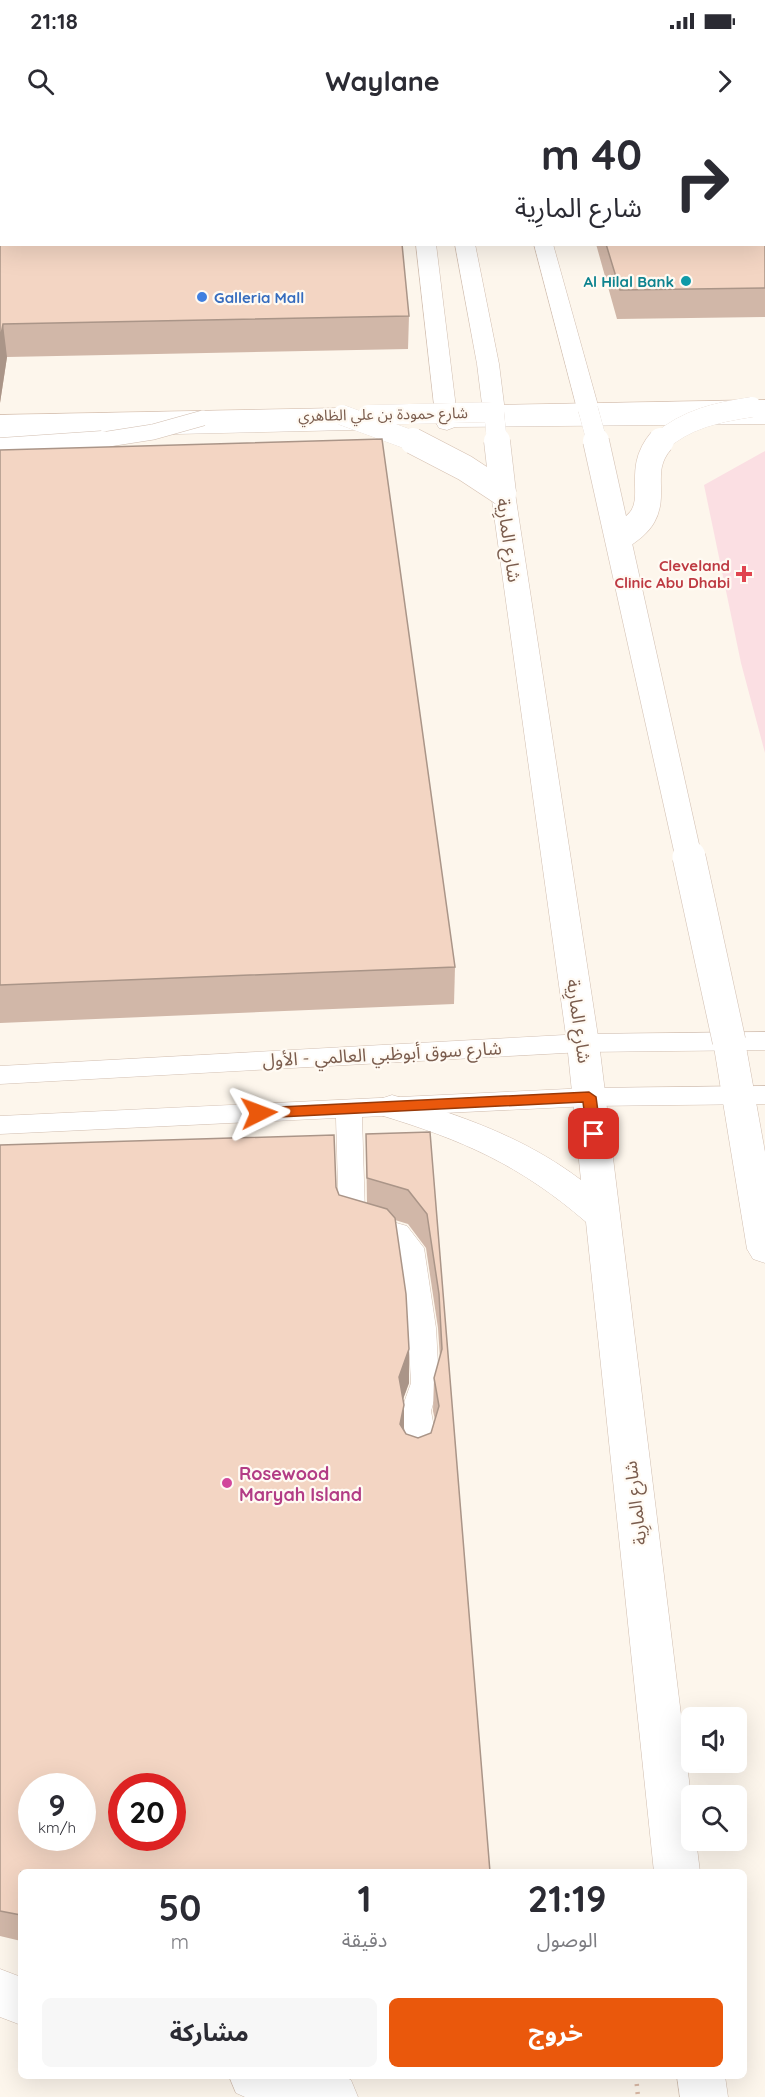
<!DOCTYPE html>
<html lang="ar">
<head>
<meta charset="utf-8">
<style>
  :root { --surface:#fff; --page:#f7f7f7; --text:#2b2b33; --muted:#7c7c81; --accent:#ea580c }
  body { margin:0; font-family:Quicksand,"Noto Sans Arabic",sans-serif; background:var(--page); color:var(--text); direction:rtl; height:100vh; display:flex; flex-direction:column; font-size:22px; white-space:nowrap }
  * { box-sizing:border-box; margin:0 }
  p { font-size:20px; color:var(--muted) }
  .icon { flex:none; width:33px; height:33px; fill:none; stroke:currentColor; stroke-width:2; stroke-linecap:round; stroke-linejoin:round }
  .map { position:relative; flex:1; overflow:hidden; direction:ltr }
  .details { position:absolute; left:18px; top:1749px; width:729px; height:210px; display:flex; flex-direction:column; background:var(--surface); border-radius:9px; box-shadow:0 6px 24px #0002; direction:rtl }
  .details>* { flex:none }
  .top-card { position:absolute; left:0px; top:0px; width:765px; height:126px; box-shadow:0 6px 24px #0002; direction:rtl; background:#fff; color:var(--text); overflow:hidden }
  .fabs { position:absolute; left:681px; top:1587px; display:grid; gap:12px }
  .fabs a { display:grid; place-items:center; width:66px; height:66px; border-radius:9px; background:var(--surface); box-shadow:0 6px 24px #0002; font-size:30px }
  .speed { position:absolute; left:18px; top:1653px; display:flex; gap:12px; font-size:30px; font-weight:700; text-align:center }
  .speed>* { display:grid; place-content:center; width:78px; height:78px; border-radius:50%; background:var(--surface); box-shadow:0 6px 24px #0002; line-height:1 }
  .speed small { font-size:15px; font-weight:400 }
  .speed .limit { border:9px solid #d22; background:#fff; color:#111 }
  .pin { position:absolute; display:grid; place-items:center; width:51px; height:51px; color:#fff; margin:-26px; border-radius:12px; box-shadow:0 3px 9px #0006 }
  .me { position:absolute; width:66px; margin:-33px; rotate:87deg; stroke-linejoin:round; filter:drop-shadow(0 0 4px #0008) }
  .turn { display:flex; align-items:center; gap:21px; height:126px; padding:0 24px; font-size:27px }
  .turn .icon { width:78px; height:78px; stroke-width:2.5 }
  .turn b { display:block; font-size:42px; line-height:51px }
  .eta { display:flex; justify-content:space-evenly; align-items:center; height:102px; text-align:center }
  .eta b { font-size:36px; font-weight:700; line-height:42px }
  .button { display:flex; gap:12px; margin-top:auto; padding:12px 24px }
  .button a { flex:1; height:69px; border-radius:9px; background:var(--accent); color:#fff; font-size:24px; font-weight:700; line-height:69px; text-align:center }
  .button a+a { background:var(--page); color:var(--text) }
  .status { display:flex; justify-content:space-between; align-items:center; height:42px; padding:0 30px; background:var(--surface); direction:ltr }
  .status svg { height:16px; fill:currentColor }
  header { display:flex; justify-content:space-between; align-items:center; height:78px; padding:0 24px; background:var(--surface); font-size:27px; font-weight:700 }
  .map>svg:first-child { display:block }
  .medical { fill:#fbdfe3 }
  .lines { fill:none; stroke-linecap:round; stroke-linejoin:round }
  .service-casing { stroke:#d1beb0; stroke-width:1 }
  .minor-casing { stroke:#d1beb0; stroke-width:1 }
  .tertiary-casing { stroke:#d1beb0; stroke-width:1 }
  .secondary-casing { stroke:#d6c0b0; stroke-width:1 }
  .path { stroke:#d9b8a5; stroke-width:4.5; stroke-dasharray:2 6; stroke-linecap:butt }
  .service { fill:#fff; fill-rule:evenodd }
  .minor { fill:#fff; fill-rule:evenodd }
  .tertiary { fill:#fff; fill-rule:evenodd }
  .secondary { fill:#fff; fill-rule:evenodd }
  .service-bridge-far1-casing { stroke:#d1beb0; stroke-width:16; stroke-linecap:butt }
  .service-bridge-casing { stroke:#d1beb0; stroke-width:21; stroke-linecap:butt }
  .tertiary-bridge-far2-casing { stroke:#d1beb0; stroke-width:20; stroke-linecap:butt }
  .tertiary-bridge-far1-casing { stroke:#d1beb0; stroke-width:27; stroke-linecap:butt }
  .tertiary-bridge-casing { stroke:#d1beb0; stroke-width:34; stroke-linecap:butt }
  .secondary-bridge-far1-casing { stroke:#d6c0b0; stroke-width:20; stroke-linecap:butt }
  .secondary-bridge-casing { stroke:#d6c0b0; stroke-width:27; stroke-linecap:butt }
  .path-bridge { stroke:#d9b8a5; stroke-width:2; stroke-dasharray:1 3; stroke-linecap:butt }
  .service-bridge-far1 { stroke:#fff; stroke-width:15 }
  .service-bridge { stroke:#fff; stroke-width:20 }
  .tertiary-bridge-far2 { stroke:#fff; stroke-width:20 }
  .tertiary-bridge-far1 { stroke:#fff; stroke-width:26 }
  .tertiary-bridge { stroke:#fff; stroke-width:33 }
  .secondary-bridge-far1 { stroke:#fff; stroke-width:20 }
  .secondary-bridge { stroke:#fff; stroke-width:26 }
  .wall { fill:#d1b7a8; fill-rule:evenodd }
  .shaded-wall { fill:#aa9588 }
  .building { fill:#f3d5c3; stroke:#aa9588; stroke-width:1.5; fill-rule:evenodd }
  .route { fill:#ea580c; stroke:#983908; stroke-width:1.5 }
  .culture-dot { fill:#0f9aa8; stroke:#fffaf3; stroke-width:2 }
  .shop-dot { fill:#3f7fe0; stroke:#fffaf3; stroke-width:2 }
  .health-dot { fill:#e0444e; stroke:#fffaf3; stroke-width:2 }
  .hotel-dot { fill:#d1479c; stroke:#fffaf3; stroke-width:2 }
  .labels { text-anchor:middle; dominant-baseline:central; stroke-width:4.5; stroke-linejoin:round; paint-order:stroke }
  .far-culture-label { font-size:15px; font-weight:bold; fill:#0d838f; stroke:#fffaf3; text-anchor:end }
  .far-shop-label { font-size:15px; font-weight:bold; fill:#366cbe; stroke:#fffaf3; text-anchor:start }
  .far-street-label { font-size:15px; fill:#7a5c4d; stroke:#fffaf3 }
  .far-health-label { font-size:15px; font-weight:bold; fill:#be3a42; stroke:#fffaf3; text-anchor:end }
  .street-label { font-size:18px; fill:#7a5c4d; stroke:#fffaf3 }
  .hotel-label { font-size:18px; font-weight:bold; fill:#b23c85; stroke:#fffaf3; text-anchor:start }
</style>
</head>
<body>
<div class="status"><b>21:18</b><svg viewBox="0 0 49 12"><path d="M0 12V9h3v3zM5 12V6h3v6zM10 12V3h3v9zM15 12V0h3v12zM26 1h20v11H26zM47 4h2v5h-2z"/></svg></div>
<header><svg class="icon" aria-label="forward" viewBox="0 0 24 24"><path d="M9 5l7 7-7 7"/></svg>Waylane<svg class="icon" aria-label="search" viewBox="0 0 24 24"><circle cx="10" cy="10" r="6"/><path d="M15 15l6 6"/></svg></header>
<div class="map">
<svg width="765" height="1977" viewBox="0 0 765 1977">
  <rect width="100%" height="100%" fill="#fdf6ec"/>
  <path class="medical" d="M765 331V633L741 543 704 365Z"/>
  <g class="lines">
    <g class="service-casing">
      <g id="service">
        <path d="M765 912V930L583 932 0 964V946L583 914Z"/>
        <path d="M765 966V984L589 986 362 997 365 1094 407 1106 424 1128 436 1208 439 1263 431 1291 436 1318 428 1345 417 1349 406 1345 402 1336 406 1318 401 1291 411 1263 408 1208 397 1131 388 1121 342 1108 339 1101 336 998 0 1014V996L589 968Z"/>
      </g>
    </g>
    <g class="minor-casing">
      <g id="minor">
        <rect x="402" y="0" width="18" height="2"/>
        <path d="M416 124H436L457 296 765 290V304L455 307 447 310 439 308 436 303Z"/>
        <path d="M385 297 393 299 396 304 393 309 0 318V304Z"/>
        <path d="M0 1849 21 1857V1905L0 1897Z"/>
        <path d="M229 1956H342L351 1960 358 1977H245L236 1973Z"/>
      </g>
    </g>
    <g class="tertiary-casing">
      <g id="tertiary">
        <rect x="431" y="0" width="18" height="2"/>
        <path d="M501 0H519V2H502Z"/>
        <path d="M455 124H475L499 244 505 292 502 297 494 299 486 297 483 292 477 244Z"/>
        <path d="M534 124H553L599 289 596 294 588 296 580 294 577 289Z"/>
        <path d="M503 366 511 368 515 373 599 923 692 1685V1720H696L700 1752H654L586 1102C520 1045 463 1020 380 995L376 987 380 979 392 975C460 995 524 1017 581 1060L567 923 491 373 495 368Z"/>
        <path d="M729 910 740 913 745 921 765 1032V1143L753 1139 747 1129 713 921 718 913Z"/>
        <path d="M677 1956H725L728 1977H680Z"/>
      </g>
    </g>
    <g class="secondary-casing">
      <g id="secondary">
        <path d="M765 280V294L494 299 486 297 483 292 486 287 494 285Z"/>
        <path d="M342 288 350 290 353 295 350 300 0 309V295Z"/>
      </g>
    </g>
    <path class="path" d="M636 1956 638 1977"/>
    <use href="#service" class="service"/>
    <use href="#minor" class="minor"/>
    <use href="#tertiary" class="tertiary"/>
    <use href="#secondary" class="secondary"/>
    <g class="service-bridge-far1-casing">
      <path id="service-bridge-far1" d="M89 322 153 312 203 298"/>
    </g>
    <g class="service-bridge-casing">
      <path id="service-bridge" d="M0 328 102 321"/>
    </g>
    <g class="tertiary-bridge-far2-casing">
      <g id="tertiary-bridge-far2">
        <path d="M588 289 597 322"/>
        <path d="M494 292 497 322"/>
      </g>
    </g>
    <g class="tertiary-bridge-far1-casing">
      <g id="tertiary-bridge-far1">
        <path d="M497 321 503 373"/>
        <path d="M596 321 689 739"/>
      </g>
    </g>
    <g class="tertiary-bridge-casing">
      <path id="tertiary-bridge" d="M689 737 729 921"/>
    </g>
    <g class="secondary-bridge-far1-casing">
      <g id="secondary-bridge-far1">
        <path d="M342 295 416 322"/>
        <path d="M368 295 494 292"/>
        <path d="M660 322C686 299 718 292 752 287"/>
      </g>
    </g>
    <g class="secondary-bridge-casing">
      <g id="secondary-bridge">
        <path d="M413 321 465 348 503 373"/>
        <path d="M619 418C627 412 638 405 643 396 656 373 637 349 661 321"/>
      </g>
    </g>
    <path class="path-bridge" d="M399 1 509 0"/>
    <use href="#service-bridge-far1" class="service-bridge-far1"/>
    <use href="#service-bridge" class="service-bridge"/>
    <use href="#tertiary-bridge-far2" class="tertiary-bridge-far2"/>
    <use href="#tertiary-bridge-far1" class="tertiary-bridge-far1"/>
    <use href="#tertiary-bridge" class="tertiary-bridge"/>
    <use href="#secondary-bridge-far1" class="secondary-bridge-far1"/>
    <use href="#secondary-bridge" class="secondary-bridge"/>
  </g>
  <g class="wall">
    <path d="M0 0 409 196 408 229 7 237 0 283Z"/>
    <path d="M562 0H739L740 2H562Z"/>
    <path d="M765 58V197L617 199 596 124H764Z"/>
    <path d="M0 330 455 847 454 884 0 903Z"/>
    <path d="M430 1012 490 1752H21V1821L0 1816V1025L336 1067 339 1075 367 1083 366 1014ZM395 1100 408 1104 426 1128 438 1208 440 1238 434 1258 433 1291 435 1300 431 1313 418 1318 406 1314 404 1311 403 1279 409 1263V1229Z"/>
  </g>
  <g class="shaded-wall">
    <path d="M3 204 7 237 0 283V220Z"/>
    <path d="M409 1229V1263L399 1290V1257Z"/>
    <path d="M404 1285V1318L400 1304Z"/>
  </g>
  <g class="building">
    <path d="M0 0H390V2H2V124H402L409 196 3 204 0 220Z"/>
    <path d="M570 0H739L740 2H571Z"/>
    <path d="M764 55 765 58V168L620 170 606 124H764Z"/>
    <path d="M382 319 455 847 0 865V330Z"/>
    <path d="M430 1012 490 1752H21V1795L0 1791V1025L334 1015 336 1067 339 1075 387 1089 395 1098 406 1174 409 1229 399 1257 404 1285 400 1304 406 1314 418 1318 431 1313 439 1286 434 1258 442 1229 439 1174 427 1094 408 1070 367 1058 366 1014ZM32 1666H82V1718H32ZM122 1666H172V1718H122Z"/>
  </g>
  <path class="route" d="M589 972 596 977 601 1014 594 1019 587 1014 583 982 259 998 252 993 259 988Z"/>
  <circle class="culture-dot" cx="686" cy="161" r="6"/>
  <circle class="shop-dot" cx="202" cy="177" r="6"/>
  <path class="health-dot" d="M741 445h6v6h6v6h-6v6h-6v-6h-6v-6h6z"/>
  <circle class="hotel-dot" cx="227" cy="1363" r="6"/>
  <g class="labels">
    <g class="far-culture-label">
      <text x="674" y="161">Al Hilal Bank</text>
    </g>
    <g class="far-shop-label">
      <text x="214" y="177">Galleria Mall</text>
    </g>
    <g class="far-street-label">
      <text transform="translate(383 294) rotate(-1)">شارع حمودة بن علي الظاهري</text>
    </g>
    <g class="far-health-label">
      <text x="730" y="445">Cleveland<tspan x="730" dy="17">Clinic Abu Dhabi</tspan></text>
    </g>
    <g class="street-label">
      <text transform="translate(509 420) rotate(82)">شارع المارِية</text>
      <text transform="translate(579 901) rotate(82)">شارع المارِية</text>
      <text transform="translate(382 934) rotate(-3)">شارع سوق أبوظبي العالمي - الأول</text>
      <text transform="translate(635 1383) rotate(-97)">شارع المارِية</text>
    </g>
    <g class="hotel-label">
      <text x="239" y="1353">Rosewood<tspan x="239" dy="21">Maryah Island</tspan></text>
    </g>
  </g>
</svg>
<div class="fabs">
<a><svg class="icon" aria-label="sound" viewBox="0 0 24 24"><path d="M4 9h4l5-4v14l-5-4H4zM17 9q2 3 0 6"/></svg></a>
<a><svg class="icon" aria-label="search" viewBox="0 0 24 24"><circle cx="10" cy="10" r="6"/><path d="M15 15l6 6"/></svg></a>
</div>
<div class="speed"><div>9<small>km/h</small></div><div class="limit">20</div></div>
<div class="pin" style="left:594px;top:1014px;background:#d93025"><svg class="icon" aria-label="arrive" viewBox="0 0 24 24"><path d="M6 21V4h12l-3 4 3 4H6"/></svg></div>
<svg class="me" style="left:259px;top:993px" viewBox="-20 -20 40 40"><path d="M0-17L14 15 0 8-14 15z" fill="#ea580c" stroke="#fff" stroke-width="4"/></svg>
<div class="top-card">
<div class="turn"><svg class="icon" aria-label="right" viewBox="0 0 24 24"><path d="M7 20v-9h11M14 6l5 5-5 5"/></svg><div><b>40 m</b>شارع المارِية</div></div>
</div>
<section class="details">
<div class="eta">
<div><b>21:19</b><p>الوصول</p></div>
<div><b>1</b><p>دقيقة</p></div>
<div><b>50</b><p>m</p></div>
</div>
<div class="button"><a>خروج</a><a>مشاركة</a></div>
</section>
</div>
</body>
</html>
